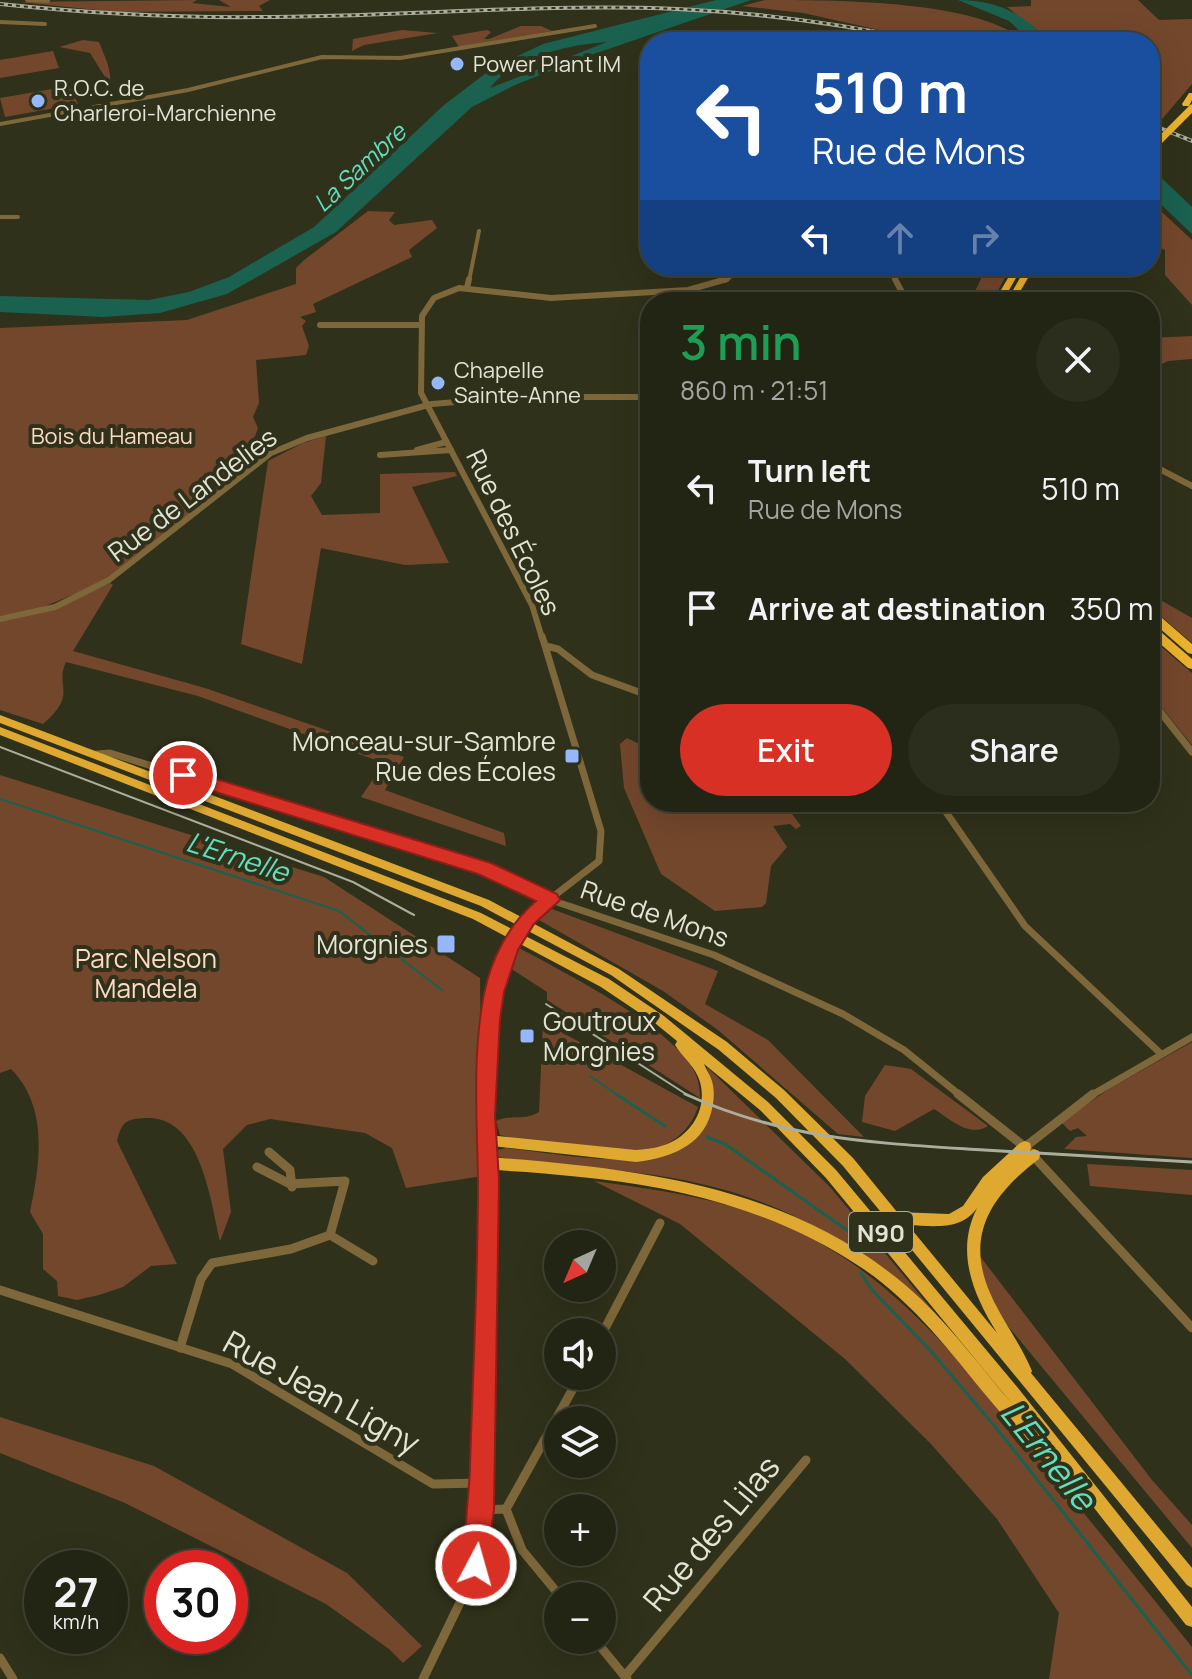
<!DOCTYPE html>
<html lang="en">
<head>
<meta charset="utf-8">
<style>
  :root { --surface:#232514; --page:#2b2d1d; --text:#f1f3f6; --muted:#a3a5a0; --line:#404234; --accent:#d93025 }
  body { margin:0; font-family:Manrope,sans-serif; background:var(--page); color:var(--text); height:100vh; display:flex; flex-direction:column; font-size:30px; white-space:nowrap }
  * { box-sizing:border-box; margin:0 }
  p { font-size:26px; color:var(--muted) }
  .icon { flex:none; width:44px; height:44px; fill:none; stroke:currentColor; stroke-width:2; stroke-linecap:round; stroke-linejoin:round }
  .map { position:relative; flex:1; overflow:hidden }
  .drawer { position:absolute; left:640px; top:292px; width:520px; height:520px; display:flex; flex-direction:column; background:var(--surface); border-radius:32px; box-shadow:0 8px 32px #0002,0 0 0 2px var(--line) }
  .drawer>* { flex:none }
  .hud { position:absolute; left:640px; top:32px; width:520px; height:244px; border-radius:32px; box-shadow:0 8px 32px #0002,0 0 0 2px var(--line); background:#1a4fa0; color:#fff; overflow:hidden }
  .needle { width:52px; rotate:224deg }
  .tools { position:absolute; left:544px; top:1230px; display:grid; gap:16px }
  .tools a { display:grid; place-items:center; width:72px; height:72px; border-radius:50%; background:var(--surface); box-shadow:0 8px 32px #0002,0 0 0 2px var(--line); font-size:40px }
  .speed { position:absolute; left:24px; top:1550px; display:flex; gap:16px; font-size:40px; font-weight:700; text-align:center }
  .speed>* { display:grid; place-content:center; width:104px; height:104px; border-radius:50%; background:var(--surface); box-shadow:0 8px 32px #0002,0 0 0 2px var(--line); line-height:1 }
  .speed small { font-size:20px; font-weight:400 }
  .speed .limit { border:12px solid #d22; background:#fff; color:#111 }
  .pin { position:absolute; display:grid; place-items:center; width:68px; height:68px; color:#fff; margin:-34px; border:4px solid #fff; border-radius:50%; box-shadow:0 2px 8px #0007 }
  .me { position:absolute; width:88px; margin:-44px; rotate:6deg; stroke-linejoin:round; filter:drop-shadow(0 0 6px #0008) }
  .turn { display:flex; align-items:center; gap:28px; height:168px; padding:0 40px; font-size:36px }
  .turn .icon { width:104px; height:104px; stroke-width:2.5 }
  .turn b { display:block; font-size:56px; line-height:68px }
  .lanes { display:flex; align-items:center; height:76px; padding:0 40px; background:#0003; justify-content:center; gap:40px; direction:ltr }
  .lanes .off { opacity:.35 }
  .round { display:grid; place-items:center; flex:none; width:84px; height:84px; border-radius:42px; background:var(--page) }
  .summary { display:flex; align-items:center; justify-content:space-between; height:136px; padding:0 40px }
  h1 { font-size:48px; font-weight:600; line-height:60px; color:#1e9e55 }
  .action { display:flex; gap:16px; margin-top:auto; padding:16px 40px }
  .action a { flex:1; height:92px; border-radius:48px; background:var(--accent); color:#fff; font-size:32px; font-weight:600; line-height:92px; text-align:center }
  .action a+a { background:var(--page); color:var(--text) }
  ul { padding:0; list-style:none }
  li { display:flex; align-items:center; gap:24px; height:120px; padding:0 40px }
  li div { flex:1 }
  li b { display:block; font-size:30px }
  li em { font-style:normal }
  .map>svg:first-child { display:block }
  .green { fill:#73472c }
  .water { fill:#1a6150; fill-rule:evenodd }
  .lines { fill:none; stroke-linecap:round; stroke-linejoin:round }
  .stream-far1 { stroke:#1a6150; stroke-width:2 }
  .stream { stroke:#1a6150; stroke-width:3 }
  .minor-far3 { stroke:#7e673a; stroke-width:4 }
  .minor-far2 { stroke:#7e673a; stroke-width:6 }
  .minor-far1 { stroke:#7e673a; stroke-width:7 }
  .minor { stroke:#7e673a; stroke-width:9 }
  .trunk { fill:#dea831; fill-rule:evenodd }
  .motorway { fill:#edb22d; fill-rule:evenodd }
  .tram-far1 { stroke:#acae9d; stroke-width:2 }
  .tram { stroke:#acae9d; stroke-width:3 }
  .rail-casing { stroke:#acae9d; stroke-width:4 }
  .rail { stroke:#2f311a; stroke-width:2; stroke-dasharray:4; stroke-linecap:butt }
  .minor-bridge { stroke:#7e673a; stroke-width:7 }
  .motorway-bridge { stroke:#edb22d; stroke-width:7 }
  .route { fill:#d93025; stroke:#8d1f18; stroke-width:2 }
  .poi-dot { fill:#94b7fd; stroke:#2f311a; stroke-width:3 }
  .labels { text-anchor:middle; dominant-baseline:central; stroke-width:8; stroke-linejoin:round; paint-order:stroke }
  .far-poi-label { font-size:22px; fill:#e2e4d5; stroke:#2f311a; text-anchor:start }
  .far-park-label { font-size:22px; fill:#fedac5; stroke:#2f311a }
  .far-water-label { font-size:24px; font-style:italic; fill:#60dfbe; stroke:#2f311a }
  .shield { fill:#2f311a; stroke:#acae9d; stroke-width:2 }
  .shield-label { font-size:24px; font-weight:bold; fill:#e2e4d5 }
  .street-label { font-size:26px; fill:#e2e4d5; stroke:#2f311a }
  .poi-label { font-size:26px; fill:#e2e4d5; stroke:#2f311a; text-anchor:end }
  .park-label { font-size:26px; fill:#fedac5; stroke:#2f311a }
  .water-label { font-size:28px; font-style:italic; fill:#60dfbe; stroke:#2f311a }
  .near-street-label { font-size:32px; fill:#e2e4d5; stroke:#2f311a }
  .near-water-label { font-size:34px; font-style:italic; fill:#60dfbe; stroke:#2f311a }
</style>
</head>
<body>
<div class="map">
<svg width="1192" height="1679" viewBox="0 0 1192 1679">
  <rect width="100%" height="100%" fill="#2f311a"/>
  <g class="green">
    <path d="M197 0 192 3 231 7 219 0H270L259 6 263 11 116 12 20 2Z"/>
    <path d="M765 0C835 0 981 0 1025 42H933L803 13 742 6Z"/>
    <path d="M1031 0H1138L1159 20 1192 19V84L1157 125 1150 123V42H1051L1007 7 1031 6Z"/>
    <path d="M521 26H541L552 31 459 47 452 36 487 30 491 32 484 39H489Z"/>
    <path d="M402 30 438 33 364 45 352 51 353 39Z"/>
    <path d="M83 40 99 42C106 60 117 79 105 98V77L90 53 59 47Z"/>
    <path d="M53 51 59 68 0 78V60Z"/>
    <path d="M70 86 78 104 5 117 0 98Z"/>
    <path d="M1150 201 1192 240V305L1165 275V250L1150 243Z"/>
    <path d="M368 211 395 212 389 220 394 225 432 220 437 228 409 250 412 257 313 304 316 312 300 317 306 321 302 326 309 346 306 355 256 360 259 403 253 417 258 428 254 439 271 453 109 580 38 609 0 616V328L187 320 296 284V268L303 261Z"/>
    <path d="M987 266H1011L992 302H970Z"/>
    <path d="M1192 336V359L1168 361 1150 370V338Z"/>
    <path d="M326 436 321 483 311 496 322 515 380 513V474L455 472 457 476 412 487 449 563 405 565 321 548 302 664 241 644 268 461 303 443Z"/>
    <path d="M110 583 113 585 73 651 205 688 404 757 385 790 504 833 506 846 361 797 384 763 198 696 66 662C54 687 79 693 43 724L0 710V621L48 611Z"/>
    <path d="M1150 594 1192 618V643L1150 607Z"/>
    <path d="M1150 637 1192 673V745L1150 693Z"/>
    <path d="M627 738 650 749V802H783L801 826 796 829 790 824 773 826 787 847 771 866 766 903 762 907 715 911 661 874 624 788 620 744Z"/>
    <path d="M0 775 324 877 480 978 482 1176 406 1188 392 1148 365 1133 270 1119 247 1125 223 1149 231 1212 220 1241C211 1203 201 1115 146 1118 125 1119 122 1122 117 1141L177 1264 151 1266 123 1287 99 1295 77 1300 58 1296 57 1281 43 1269V1234L30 1212C40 1164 49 1107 11 1069L0 1073Z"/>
    <path d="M552 909 718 971 705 1004 768 1040 864 1137 838 1134 718 1030 663 991 539 920Z"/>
    <path d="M519 948C564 972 661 1022 689 1063 697 1074 700 1084 700 1098L547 1000V992L510 968Z"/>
    <path d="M543 1022 698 1107C691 1129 672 1146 649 1150 629 1152 518 1141 500 1135L496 1121C510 1114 525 1121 539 1112Z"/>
    <path d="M1192 1042V1158L1064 1149 1076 1137 1087 1136 1078 1128 1070 1131 1061 1122 1109 1089Z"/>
    <path d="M885 1065 911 1069 988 1126C969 1138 950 1119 934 1109L895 1131 862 1122 865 1096Z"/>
    <path d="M707 1067 830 1187 939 1318C845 1237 780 1194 654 1175 618 1170 581 1166 545 1163 529 1161 511 1161 497 1156L498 1150 506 1148C579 1155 740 1195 707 1067Z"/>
    <path d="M1087 1164 1192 1170V1195L1090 1186Z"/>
    <path d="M594 1181C658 1190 722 1198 782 1224 894 1272 969 1371 1043 1463 1093 1524 1142 1585 1192 1647V1679H1049L1059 1613 997 1519 931 1444 845 1359 680 1224Z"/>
    <path d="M979 1255 1152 1480 1192 1525V1548L1002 1319 983 1278Z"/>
    <path d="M0 1417 154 1466 347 1573 422 1646 403 1663 389 1649 326 1604 125 1503 0 1453Z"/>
  </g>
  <g class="water">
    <path d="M716 0H751L591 55 515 85 472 107 336 232 227 294 160 313 104 317 0 312V296L149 300 189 292 229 277 314 227 444 105 494 67 543 44ZM607 42 490 88C512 57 572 44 607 42Z"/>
    <path d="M958 0C998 0 1023 14 1051 42H1031L1009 21Z"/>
    <path d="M1150 167 1192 207V234L1150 194Z"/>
  </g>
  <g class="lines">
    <g class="stream-far1">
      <path d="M0 799 339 911 443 991"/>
      <path d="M590 1076 619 1096"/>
    </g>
    <g class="stream">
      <path d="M616 1094 665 1126"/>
      <path d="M707 1137 725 1144 848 1231 856 1242"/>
      <path d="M861 1273 872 1290 930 1350 997 1429 1192 1675"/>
    </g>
    <g class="minor-far3">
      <path d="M27 0 48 1"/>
      <path d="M0 22 45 24"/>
      <path d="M0 124 188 90 322 57 400 58 595 26"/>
      <path d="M0 217H18"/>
      <path d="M750 266 770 273"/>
      <path d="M888 266 896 281"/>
      <path d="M469 281 479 231"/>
      <path d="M725 281 745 266"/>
    </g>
    <g class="minor-far2">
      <path d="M895 279 907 302"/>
      <path d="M467 288 469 279"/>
      <path d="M320 325H420"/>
      <path d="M417 450 446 442"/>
      <path d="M380 455 451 450"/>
      <path d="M1150 464 1192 486"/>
      <path d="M0 619 55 607 109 580 271 453 307 438 432 404 516 397H650"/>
      <path d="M542 638 532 605 421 393 422 316 434 298 459 288 551 298 688 290 727 279"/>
    </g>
    <g class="minor-far1">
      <path d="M546 646 558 649 592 675 650 696"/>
      <path d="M1150 699 1192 752"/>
      <path d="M97 754 110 753 484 869 551 900 714 955 843 1014 904 1050 961 1096"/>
      <path d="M939 802 1025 926 1159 1052"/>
      <path d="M541 906 599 861 601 831 542 636"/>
      <path d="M487 1096 495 999"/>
      <path d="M1090 1096 1192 1037"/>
    </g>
    <g class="minor">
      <path d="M958 1094 1025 1147 1192 1328"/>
      <path d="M1025 1147 1093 1094"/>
      <path d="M269 1152 290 1170 292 1187"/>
      <path d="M330 1235 373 1261"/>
      <path d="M0 1290 232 1364 433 1484 482 1483"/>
      <path d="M602 1334 660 1223"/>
      <path d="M180 1348 201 1279 212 1263 291 1249 330 1235 345 1181 290 1184 257 1167"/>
      <path d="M506 1509 580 1376"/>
      <path d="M482 1510 506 1509 522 1550 560 1596"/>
      <path d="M595 1640 627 1679"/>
      <path d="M0 1658 13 1679"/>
      <path d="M625 1676 806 1460"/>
      <path d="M423 1679 468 1586 480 1545 489 1180 487 1094"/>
    </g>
    <g class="trunk">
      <path d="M0 715 489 900 619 969 727 1042 784 1090 853 1158 897 1212 949 1214 963 1206 983 1177 1020 1143 1025 1141 1030 1143 1031 1147 1030 1151 1034 1149 1039 1151 1040 1155 1039 1159C991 1195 964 1236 991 1295 1003 1322 1021 1344 1032 1371L1031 1373 1192 1568V1588L1187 1585 843 1166 776 1098 719 1050 611 975 481 906 0 723ZM977 1208C955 1252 973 1294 997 1333L908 1225C933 1226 961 1231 977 1208Z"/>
      <path d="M0 727 481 913 609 979 664 1016 768 1102 836 1170 1018 1388 1192 1607V1627L1186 1625 1058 1462 1054 1463C1033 1454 1005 1417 989 1399 951 1353 913 1302 862 1268 782 1215 694 1190 599 1179 574 1176 550 1174 526 1172 512 1171 497 1171 483 1167L482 1163 483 1159 488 1157C645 1169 802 1187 922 1300 955 1332 983 1370 1013 1405L826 1178 760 1110 704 1064C706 1069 710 1075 712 1081 715 1092 714 1102 711 1113 702 1147 668 1158 636 1162L483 1145 482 1141 483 1137 488 1135 636 1150C644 1149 653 1149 661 1146 689 1138 708 1111 700 1082 696 1067 683 1058 675 1045L677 1041 656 1024 601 987 473 919 0 735Z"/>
    </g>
    <g class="motorway">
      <path d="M1189 93H1192V100L1189 106H1183L1182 104Z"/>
      <path d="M1015 266H1023L1002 302H994Z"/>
      <path d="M1027 266H1035L1014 302H1006Z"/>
      <path d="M1150 610 1154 611 1192 644V654L1188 653 1150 620Z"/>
      <path d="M1150 625 1154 626 1192 659V669L1188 668 1150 635Z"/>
    </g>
    <g class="tram-far1">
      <path d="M0 747 353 882 414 915"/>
      <path d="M546 1004 689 1096"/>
    </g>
    <path class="tram" d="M685 1094C786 1140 875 1143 984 1150 1053 1154 1123 1158 1192 1162"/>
    <g class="rail-casing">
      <g id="rail">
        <path d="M0 4C86 13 173 18 260 17 399 17 538 3 677 9 762 13 845 24 928 42"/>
        <path d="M1150 124 1192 141"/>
      </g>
    </g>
    <use href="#rail" class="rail"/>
    <path class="minor-bridge" d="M495 999C495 962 516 932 541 906"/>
    <path class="motorway-bridge" d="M1150 150 1192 108"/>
  </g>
  <path class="route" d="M183 769 491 863 557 894 560 900 534 924 518 950 504 992 500 1019 495 1115 499 1180 494 1510 485 1574 476 1578 467 1574C460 1556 470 1491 470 1466 473 1372 478 1276 478 1182 477 1119 472 1056 484 994 491 959 509 924 536 901L478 874 177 780 175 775Z"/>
  <g class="poi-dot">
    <circle cx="457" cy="64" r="8"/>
    <circle cx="38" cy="101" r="8"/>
    <circle cx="438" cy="383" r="8"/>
    <rect x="564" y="748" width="16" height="16" rx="4"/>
    <rect x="436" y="934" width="20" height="20" rx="4"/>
    <rect x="519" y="1028" width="16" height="16" rx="4"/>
  </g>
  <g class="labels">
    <g class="far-poi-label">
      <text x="473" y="64">Power Plant IM</text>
      <text x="54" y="88">R.O.C. de<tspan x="54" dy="25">Charleroi-Marchienne</tspan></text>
      <text x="454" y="370">Chapelle<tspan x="454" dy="25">Sainte-Anne</tspan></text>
    </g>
    <g class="far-park-label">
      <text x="112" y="436">Bois du Hameau</text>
    </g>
    <g class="far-water-label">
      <text transform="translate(359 167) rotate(-43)">La Sambre</text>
    </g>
    <rect class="shield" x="849" y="1212" width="64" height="40" rx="6"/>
    <g class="shield-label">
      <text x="881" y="1232">N90</text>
    </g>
    <g class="street-label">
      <text transform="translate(192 494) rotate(-37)">Rue de Landelies</text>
      <text transform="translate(514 532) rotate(64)">Rue des Écoles</text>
      <text transform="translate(655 913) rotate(19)">Rue de Mons</text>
    </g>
    <g class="poi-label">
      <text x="556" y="741">Monceau-sur-Sambre<tspan x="556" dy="30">Rue des Écoles</tspan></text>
      <text x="428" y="944">Morgnies</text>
      <text x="543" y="1021" text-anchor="start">Goutroux<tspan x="543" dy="30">Morgnies</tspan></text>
    </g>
    <g class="park-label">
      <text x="146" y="958">Parc Nelson<tspan x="146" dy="30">Mandela</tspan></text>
    </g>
    <g class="water-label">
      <text transform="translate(238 856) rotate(18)">L'Ernelle</text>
    </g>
    <g class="near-street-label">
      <text transform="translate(322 1392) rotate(29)">Rue Jean Ligny</text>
      <text transform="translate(711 1533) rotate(-50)">Rue des Lilas</text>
    </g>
    <g class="near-water-label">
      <text transform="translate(1049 1455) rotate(51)">L'Ernelle</text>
    </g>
  </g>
</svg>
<div class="tools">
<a><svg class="needle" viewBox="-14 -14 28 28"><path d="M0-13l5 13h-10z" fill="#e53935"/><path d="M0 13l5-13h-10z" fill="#a3a5a0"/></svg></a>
<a><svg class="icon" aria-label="sound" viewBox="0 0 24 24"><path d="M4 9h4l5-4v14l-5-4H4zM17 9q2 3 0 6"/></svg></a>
<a><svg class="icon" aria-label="layers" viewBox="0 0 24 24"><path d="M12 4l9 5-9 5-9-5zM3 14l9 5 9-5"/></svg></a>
<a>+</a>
<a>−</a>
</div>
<div class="speed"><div>27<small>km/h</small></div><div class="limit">30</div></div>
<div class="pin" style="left:183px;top:775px;background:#d93025"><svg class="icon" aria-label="arrive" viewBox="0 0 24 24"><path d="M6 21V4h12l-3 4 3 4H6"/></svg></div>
<svg class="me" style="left:476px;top:1565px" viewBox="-20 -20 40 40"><circle r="17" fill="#d93025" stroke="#fff" stroke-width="3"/><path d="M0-11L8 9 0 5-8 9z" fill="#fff"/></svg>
<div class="hud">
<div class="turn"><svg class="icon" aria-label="left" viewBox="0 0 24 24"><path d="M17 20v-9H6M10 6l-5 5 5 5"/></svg><div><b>510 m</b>Rue de Mons</div></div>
<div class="lanes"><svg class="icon" aria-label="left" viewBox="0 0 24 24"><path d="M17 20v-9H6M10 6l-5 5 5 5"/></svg><svg class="icon off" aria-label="ahead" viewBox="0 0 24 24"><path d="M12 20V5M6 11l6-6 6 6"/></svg><svg class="icon off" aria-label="right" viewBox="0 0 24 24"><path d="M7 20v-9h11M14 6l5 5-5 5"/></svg></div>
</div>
<section class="drawer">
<div class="summary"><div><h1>3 min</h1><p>860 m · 21:51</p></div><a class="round"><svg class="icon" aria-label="close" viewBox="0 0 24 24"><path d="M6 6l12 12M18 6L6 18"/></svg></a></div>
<ul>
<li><svg class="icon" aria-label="left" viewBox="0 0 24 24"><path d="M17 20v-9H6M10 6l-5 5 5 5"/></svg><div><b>Turn left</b><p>Rue de Mons</p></div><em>510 m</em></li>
<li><svg class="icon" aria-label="arrive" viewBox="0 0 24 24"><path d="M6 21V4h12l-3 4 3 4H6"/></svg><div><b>Arrive at destination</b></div><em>350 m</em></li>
</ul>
<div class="action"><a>Exit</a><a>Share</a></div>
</section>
</div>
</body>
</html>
